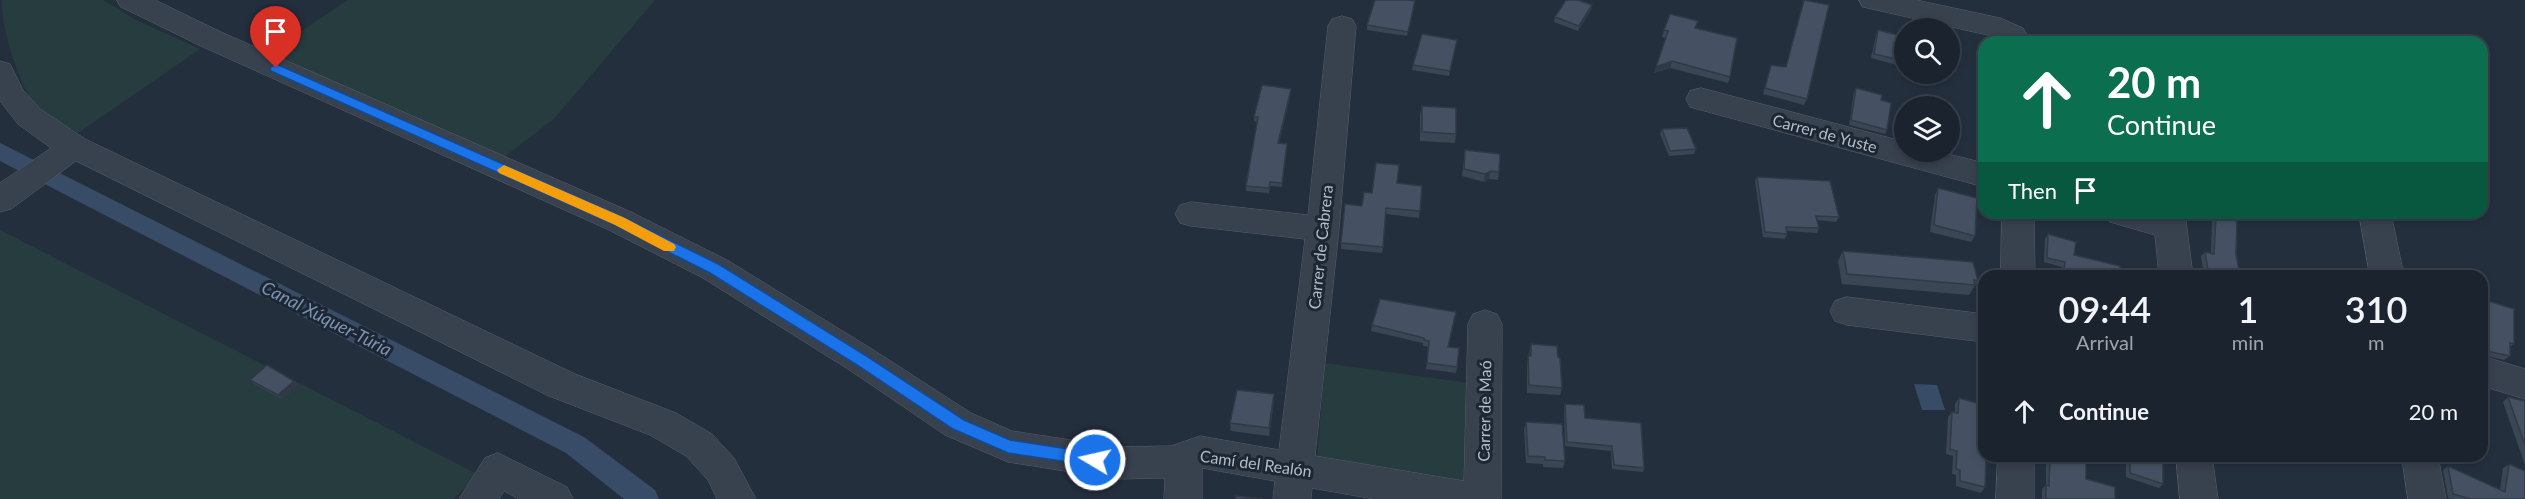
<!DOCTYPE html>
<html lang="en">
<head>
<meta charset="utf-8">
<style>
  :root { --surface:#1b232e; --page:#282f3a; --text:#f1f3f6; --muted:#a0a4aa; --line:#39404a }
  body { margin:0; font-family:Lato,sans-serif; background:var(--page); color:var(--text); height:100vh; display:flex; flex-direction:column; font-size:22px; white-space:nowrap }
  * { box-sizing:border-box; margin:0 }
  p { font-size:20px; color:var(--muted) }
  .icon { flex:none; width:33px; height:33px; fill:none; stroke:currentColor; stroke-width:2; stroke-linecap:round; stroke-linejoin:round }
  .map { position:relative; flex:1; overflow:hidden }
  .sheet { position:absolute; left:1978px; top:270px; width:510px; height:192px; display:flex; flex-direction:column; background:var(--surface); border-radius:18px; box-shadow:0 3px 9px #0003,0 0 0 2px var(--line) }
  .sheet>* { flex:none }
  .guide { position:absolute; left:1978px; top:36px; width:510px; height:183px; border-radius:18px; box-shadow:0 3px 9px #0003,0 0 0 2px var(--line); background:#0b6e4f; color:#fff; overflow:hidden }
  .fabs { position:absolute; left:1894px; top:18px; display:grid; gap:12px }
  .fabs a { display:grid; place-items:center; width:66px; height:66px; border-radius:50%; background:var(--surface); box-shadow:0 3px 9px #0003,0 0 0 2px var(--line); font-size:30px }
  .pin { position:absolute; display:grid; place-items:center; width:51px; height:51px; color:#fff; margin:-62px -26px; border-radius:50% 50% 50% 0; rotate:-45deg; box-shadow:0 0 6px #0007 }
  .pin .icon { rotate:45deg }
  .me { position:absolute; width:66px; margin:-33px; rotate:279deg; stroke-linejoin:round; filter:drop-shadow(0 0 4px #0008) }
  .turn { display:flex; align-items:center; gap:21px; height:126px; padding:0 30px; font-size:27px }
  .turn .icon { width:78px; height:78px; stroke-width:2.5 }
  .turn b { display:block; font-size:42px; line-height:51px }
  .then { display:flex; align-items:center; height:57px; padding:0 30px; background:#0003; gap:12px; font-size:22px }
  .eta { display:flex; justify-content:space-evenly; align-items:center; height:102px; text-align:center }
  .eta b { font-size:36px; font-weight:600; line-height:42px }
  ul { padding:0; list-style:none }
  li { display:flex; align-items:center; gap:18px; height:78px; padding:0 30px }
  li div { flex:1 }
  li b { display:block; font-size:22px }
  li em { font-style:normal }
  .map>svg:first-child { display:block }
  .green { fill:#263c3f }
  .water { fill:#394c67 }
  .lines { fill:none; stroke-linecap:round; stroke-linejoin:round }
  .canal { fill:#394c67; fill-rule:evenodd }
  .minor-casing { stroke:#565f6c; stroke-width:1 }
  .minor { fill:#38414e; fill-rule:evenodd }
  .wall { fill:#3b4654 }
  .shaded-wall { fill:#303945 }
  .building { fill:#455162; stroke:#303945; stroke-width:1.5 }
  .route { fill:#1a73e8; stroke:#114b97; stroke-width:1.5 }
  .slow { fill:#f59e0b }
  .labels { text-anchor:middle; dominant-baseline:central; stroke-width:6; stroke-linejoin:round; paint-order:stroke }
  .street-label { font-size:16px; fill:#b4bcc9; stroke:#1d2633 }
  .water-label { font-size:18px; font-style:italic; fill:#7c92b1; stroke:#1d2633 }
</style>
</head>
<body>
<div class="map">
<svg width="2525" height="499" viewBox="0 0 2525 499">
  <rect width="100%" height="100%" fill="#242f3e"/>
  <g class="green">
    <path d="M2 0H103L136 20 200 49 78 133C68 127 55 123 45 116 23 101 0 26 2 0Z"/>
    <path d="M348 0H655L554 119 500 160 396 114 270 52Z"/>
    <path d="M0 230 479 475 453 499H0Z"/>
    <path d="M1325 363 1468 383V484L1317 460Z"/>
  </g>
  <path class="water" d="M1914 384 1937 385 1945 410H1922Z"/>
  <g class="lines">
    <path class="canal" d="M0 143 584 437 655 490 659 499H624L566 453 0 161Z"/>
    <g class="minor-casing">
      <g id="minor">
        <path d="M117 0H155L221 32 631 212 727 260 875 351 971 413 1012 431 1116 447 1171 446 1200 436 1279 450 1305 239 1191 226 1180 223 1175 214 1180 205 1191 202 1308 215 1328 26 1332 19 1342 16 1352 19 1356 26 1339 229 1315 456 1464 481 1468 324 1473 314 1485 310 1497 314 1502 324 1501 499H1374L1312 488 1311 499H1273L1275 481 1202 468V499H1164L1165 478 1116 479 1008 462 945 435 851 371 703 278 609 230 201 46 121 7Z"/>
        <path d="M1859 0H1916L2000 18 2023 28 2031 42H2001L1992 36 1863 7Z"/>
        <path d="M0 61 10 64 23 90 40 109 85 139 575 374 676 413 712 434 734 458 756 499H717L708 480 686 456 650 435 549 396 76 161 11 209 0 212V183L51 148 18 124 0 101Z"/>
        <path d="M1701 88 1905 142V152H1940L1984 163V187L1690 107 1686 99 1690 91Z"/>
        <path d="M2002 213H2034L2035 276H2001Z"/>
        <path d="M2105 213H2185L2193 276H2159L2155 235 2110 222Z"/>
        <path d="M2359 213H2391L2404 276H2370Z"/>
        <path d="M1847 297 1984 314V342L1847 325 1835 321 1830 311 1835 301Z"/>
        <path d="M2482 356 2525 369V399L2482 386Z"/>
        <path d="M498 453 567 487 573 499H519L504 491 499 499H459L485 458Z"/>
        <path d="M1998 456H2034V499H1996Z"/>
        <path d="M2176 456H2212L2218 499H2180Z"/>
        <path d="M2402 456H2438L2446 499H2408Z"/>
      </g>
    </g>
    <use href="#minor" class="minor"/>
  </g>
  <g class="wall">
    <path d="M1804 0 1807 99 1804 105 1763 94 1771 65 1786 67Z"/>
    <path d="M1415 1 1407 36 1367 30V25Z"/>
    <path d="M1592 5 1591 10 1578 31 1554 22 1555 17Z"/>
    <path d="M1695 28 1730 77 1728 83 1670 68 1654 73 1666 38 1662 37 1664 30Z"/>
    <path d="M1878 30 1905 37V67L1871 58 1876 35Z"/>
    <path d="M1457 40 1449 76 1412 70 1413 65Z"/>
    <path d="M1856 88 1887 130 1885 134 1849 125 1854 92Z"/>
    <path d="M1291 89V93L1279 143 1287 144 1282 187 1270 186 1269 193 1246 191V186L1257 122 1254 121V117Z"/>
    <path d="M1422 106 1456 134 1455 143 1420 141V115Z"/>
    <path d="M1662 129 1696 149 1694 154 1669 156 1660 134Z"/>
    <path d="M1465 150 1499 172 1498 180 1489 179 1484 182 1462 176Z"/>
    <path d="M1757 177 1839 217 1836 222 1817 220 1819 228 1817 233 1787 231V234L1785 239 1763 237 1755 181Z"/>
    <path d="M1397 183 1422 186 1419 218 1386 214 1382 253 1341 249 1345 204 1362 206 1372 193Z"/>
    <path d="M1938 188 1975 236 1971 242 1930 232 1935 195Z"/>
    <path d="M2216 215 2236 254 2240 276H2204L2201 256 2205 252 2211 253 2212 219Z"/>
    <path d="M2048 234 2074 255 2121 276H2045L2047 274 2060 275 2062 267 2044 262 2045 239Z"/>
    <path d="M1843 251 1978 281 1969 295 1842 284 1838 261Z"/>
    <path d="M1380 299 1448 347 1457 367 1456 373 1426 369 1429 347 1423 346V343L1371 331 1372 325Z"/>
    <path d="M2482 299 2514 344 2510 347V356L2504 360 2482 355Z"/>
    <path d="M1531 344 1558 357 1562 388 1560 395 1527 393V363Z"/>
    <path d="M250 380 294 381 298 385 282 399 254 384Z"/>
    <path d="M2508 397 2525 401V465L2503 402Z"/>
    <path d="M1959 398 1985 487 1981 493 1956 486V475L1952 474 1953 456 1946 454 1948 417 1952 412H1955V404Z"/>
    <path d="M1274 402 1269 436 1231 431 1230 423Z"/>
    <path d="M1565 404 1585 418 1644 468 1643 472 1612 469 1611 451 1565 446 1564 408Z"/>
    <path d="M1526 422 1565 461 1563 468 1543 467V464L1526 463 1524 429Z"/>
    <path d="M2046 456H2086V479L2115 499H2042V489L2046 485Z"/>
    <path d="M2126 456H2163V484L2159 488 2126 477Z"/>
    <path d="M2509 464 2525 499H2452L2448 498 2443 470 2448 466 2500 490 2503 468Z"/>
  </g>
  <g class="shaded-wall">
    <path d="M1592 5 1591 10 1578 31 1579 26Z"/>
    <path d="M1672 61 1670 68 1654 73 1656 67Z"/>
    <path d="M1291 89V93L1278 147V143Z"/>
    <path d="M1491 171 1489 179 1484 182 1485 174Z"/>
    <path d="M294 381 298 385 282 399 278 395Z"/>
    <path d="M1274 394V402L1269 436V428Z"/>
  </g>
  <g class="building">
    <path d="M1375 0H1410L1415 1 1408 32 1367 25Z"/>
    <path d="M1566 0H1578L1592 5 1579 26 1555 17Z"/>
    <path d="M1804 0 1829 5 1807 99 1765 88 1771 65 1786 67Z"/>
    <path d="M1670 14 1698 21 1695 28 1737 38 1730 77 1672 61 1656 67 1668 31 1664 30Z"/>
    <path d="M1878 30 1905 37V61L1874 54Z"/>
    <path d="M1422 34 1457 40 1450 71 1413 65Z"/>
    <path d="M1262 85 1291 89 1278 143 1287 144 1282 183 1270 182 1269 188 1246 186 1258 117H1254Z"/>
    <path d="M1856 88 1882 95 1881 100 1891 103 1887 130 1851 120Z"/>
    <path d="M1422 106 1456 108V134L1422 132Z"/>
    <path d="M1687 128 1696 149 1670 151 1662 129Z"/>
    <path d="M1465 150 1500 154 1499 172 1491 171 1485 174 1464 169Z"/>
    <path d="M1376 163 1399 165 1397 183 1422 186 1420 211 1386 208 1383 247 1341 243 1345 204 1362 206 1364 192 1372 193Z"/>
    <path d="M1757 177 1830 181 1839 217 1816 216 1819 228 1786 227 1787 234 1765 232Z"/>
    <path d="M1938 188 1977 198 1975 236 1934 225Z"/>
    <path d="M2216 215 2237 221 2236 254 2240 276H2209L2205 252 2214 254Z"/>
    <path d="M2048 234 2076 242 2074 255 2120 266 2121 276H2047V274L2063 275 2065 262 2047 258Z"/>
    <path d="M1843 251 1973 262 1978 281 1974 280 1975 285 1847 274Z"/>
    <path d="M1380 299 1456 312 1448 347 1459 348 1457 367 1427 363 1429 341 1424 340V338L1372 325Z"/>
    <path d="M2482 299 2514 309V344L2510 343V356L2482 350Z"/>
    <path d="M1531 344 1557 346 1558 357 1560 358 1562 388 1529 385 1528 355 1531 356Z"/>
    <path d="M267 365 294 381 278 395 250 380Z"/>
    <path d="M1237 390 1274 394 1269 428 1230 423Z"/>
    <path d="M2508 397 2525 401V445Z"/>
    <path d="M1959 398 1984 405V456H1986L1985 487 1960 481V470L1956 469 1957 451 1950 449 1952 412 1958 413Z"/>
    <path d="M1565 404 1584 405 1585 418 1641 423 1644 468 1614 465 1612 446 1567 442Z"/>
    <path d="M1526 422 1562 424 1565 461 1545 460V457L1528 456Z"/>
    <path d="M2050 456H2086V479L2115 487V499H2046V485L2049 486Z"/>
    <path d="M2130 456H2163V484L2130 473Z"/>
    <path d="M2509 464 2525 471V499H2471L2453 494 2448 466 2505 492Z"/>
    <path d="M1236 496 1264 499H1236Z"/>
  </g>
  <path class="route" d="M276 64 625 218 720 265 868 357 964 420 1010 440 1095 453 1100 455 1102 460 1100 464 1095 466 1008 453 953 429 857 365 710 273 615 225 271 71 270 68Z"/>
  <path class="slow" d="M504 165 625 218 674 244 676 247 674 251H664L615 225 499 173 497 170Z"/>
  <g class="labels">
    <g class="street-label">
      <text transform="translate(1825 133) rotate(15)">Carrer de Yuste</text>
      <text transform="translate(1320 247) rotate(-84)">Carrer de Cabrera</text>
      <text transform="translate(1484 411) rotate(-89)">Carrer de Maó</text>
      <text transform="translate(1256 463) rotate(8)">Camí del Realón</text>
    </g>
    <g class="water-label">
      <text transform="translate(327 318) rotate(27)">Canal Xúquer-Túria</text>
    </g>
  </g>
</svg>
<div class="fabs">
<a><svg class="icon" aria-label="search" viewBox="0 0 24 24"><circle cx="10" cy="10" r="6"/><path d="M15 15l6 6"/></svg></a>
<a><svg class="icon" aria-label="layers" viewBox="0 0 24 24"><path d="M12 4l9 5-9 5-9-5zM3 14l9 5 9-5"/></svg></a>
</div>
<div class="pin" style="left:276px;top:68px;background:#d93025"><svg class="icon" aria-label="arrive" viewBox="0 0 24 24"><path d="M6 21V4h12l-3 4 3 4H6"/></svg></div>
<svg class="me" style="left:1095px;top:460px" viewBox="-20 -20 40 40"><circle r="17" fill="#1a73e8" stroke="#fff" stroke-width="3"/><path d="M0-11L8 9 0 5-8 9z" fill="#fff"/></svg>
<div class="guide">
<div class="turn"><svg class="icon" aria-label="ahead" viewBox="0 0 24 24"><path d="M12 20V5M6 11l6-6 6 6"/></svg><div><b>20 m</b>Continue</div></div>
<div class="then">Then<svg class="icon" aria-label="arrive" viewBox="0 0 24 24"><path d="M6 21V4h12l-3 4 3 4H6"/></svg></div>
</div>
<section class="sheet">
<div class="eta">
<div><b>09:44</b><p>Arrival</p></div>
<div><b>1</b><p>min</p></div>
<div><b>310</b><p>m</p></div>
</div>
<ul>
<li><svg class="icon" aria-label="ahead" viewBox="0 0 24 24"><path d="M12 20V5M6 11l6-6 6 6"/></svg><div><b>Continue</b></div><em>20 m</em></li>
</ul>
</section>
</div>
</body>
</html>
